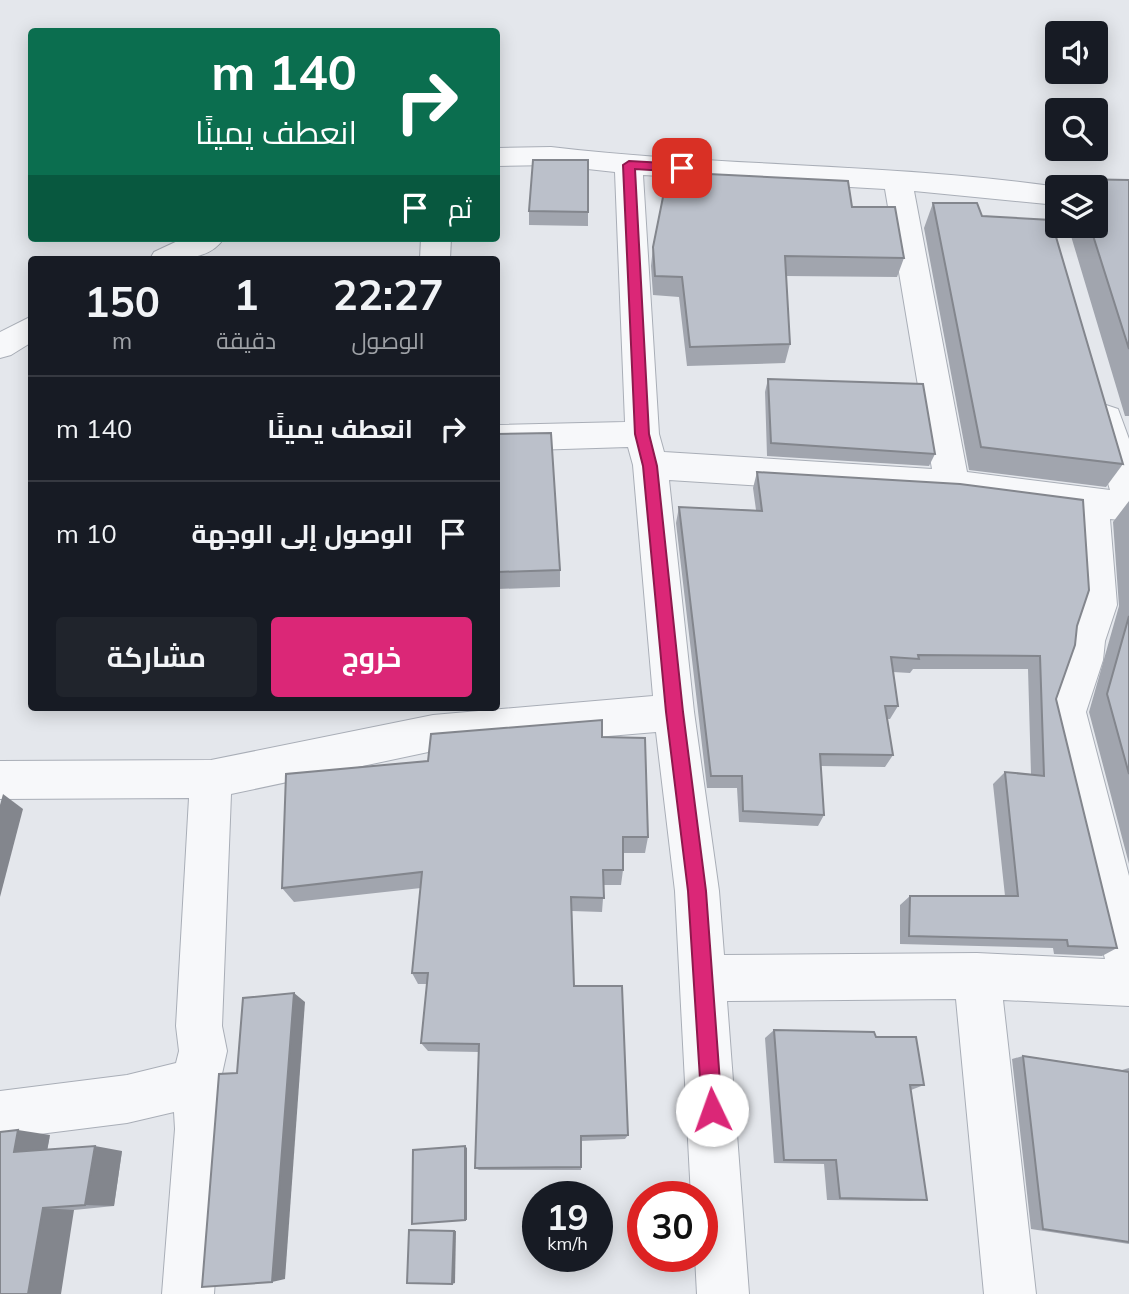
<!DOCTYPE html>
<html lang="ar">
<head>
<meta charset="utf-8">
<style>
  :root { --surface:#171b24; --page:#20242c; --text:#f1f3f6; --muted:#9ea1a6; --line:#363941; --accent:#db2777 }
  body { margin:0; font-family:Mulish,Cairo,sans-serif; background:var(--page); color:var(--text); direction:rtl; height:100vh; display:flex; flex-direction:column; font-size:26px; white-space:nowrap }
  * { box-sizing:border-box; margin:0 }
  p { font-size:23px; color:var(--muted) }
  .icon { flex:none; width:38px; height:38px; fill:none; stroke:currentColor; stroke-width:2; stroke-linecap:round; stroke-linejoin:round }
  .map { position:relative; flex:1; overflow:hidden; direction:ltr }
  .sheet { position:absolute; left:28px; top:256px; width:472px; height:455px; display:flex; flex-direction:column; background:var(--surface); border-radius:7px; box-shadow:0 4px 18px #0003; direction:rtl }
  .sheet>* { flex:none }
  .guide { position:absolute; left:28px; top:28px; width:472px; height:214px; border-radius:7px; box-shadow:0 4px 18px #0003; direction:rtl; background:#0b6e4f; color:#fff; overflow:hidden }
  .tools { position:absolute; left:1045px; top:21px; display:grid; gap:14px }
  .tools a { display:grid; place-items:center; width:63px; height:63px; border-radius:7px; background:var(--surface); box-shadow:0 4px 18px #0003; font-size:35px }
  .speed { position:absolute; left:522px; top:1181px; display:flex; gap:14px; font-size:35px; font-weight:700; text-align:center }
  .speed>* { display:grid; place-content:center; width:91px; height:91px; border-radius:50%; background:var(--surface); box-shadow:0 4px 18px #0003; line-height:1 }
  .speed small { font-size:18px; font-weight:400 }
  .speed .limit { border:10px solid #d22; background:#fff; color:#111 }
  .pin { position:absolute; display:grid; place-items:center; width:60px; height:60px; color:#fff; margin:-30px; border-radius:14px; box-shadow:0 4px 10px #0006 }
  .me { position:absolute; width:77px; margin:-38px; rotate:357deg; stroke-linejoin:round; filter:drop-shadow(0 0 5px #0008) }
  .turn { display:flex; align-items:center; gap:24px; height:147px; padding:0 28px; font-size:32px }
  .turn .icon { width:91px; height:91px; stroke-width:2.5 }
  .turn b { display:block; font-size:49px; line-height:60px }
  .then { display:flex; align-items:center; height:66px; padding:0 28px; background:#0003; gap:14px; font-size:26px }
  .eta { display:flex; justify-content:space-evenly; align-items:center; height:119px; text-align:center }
  .eta b { font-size:42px; font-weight:700; line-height:49px }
  .button { display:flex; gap:14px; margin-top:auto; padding:14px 28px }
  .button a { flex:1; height:80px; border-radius:7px; background:var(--accent); color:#fff; font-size:28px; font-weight:700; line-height:80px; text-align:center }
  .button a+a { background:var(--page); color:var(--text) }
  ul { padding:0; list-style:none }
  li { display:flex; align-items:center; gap:21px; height:105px; padding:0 28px; border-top:2px solid var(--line) }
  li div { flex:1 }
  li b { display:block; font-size:26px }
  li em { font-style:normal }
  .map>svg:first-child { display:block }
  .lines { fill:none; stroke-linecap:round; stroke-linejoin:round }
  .minor-casing { stroke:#a9aeb7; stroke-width:2 }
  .minor { fill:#f7f8fa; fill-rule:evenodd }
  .wall { fill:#a1a5ae }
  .shaded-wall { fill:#83868d }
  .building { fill:#bbc0ca; stroke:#83868d; stroke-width:2 }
  .route { fill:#db2777; stroke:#8e194d; stroke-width:2 }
</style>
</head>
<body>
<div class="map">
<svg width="1129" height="1294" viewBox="0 0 1129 1294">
  <rect width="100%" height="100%" fill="#e4e7ec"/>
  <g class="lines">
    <g class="minor-casing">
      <g id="minor">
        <path d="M551 147C719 167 891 163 1059 187L1057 205 914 191 967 472 1110 490 1089 418 1094 409 1106 405 1118 409 1129 439V521L1110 519 1117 605 1105 641 1103 660 1086 712 1129 876V1006L1003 1000 1036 1294H984L956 999 727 1001 749 1294H697L695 1256H702V1197H691L675 891 656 732 433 751 231 794 222 1026 227 1051 220 1083 225 1129 214 1294H162L175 1129 174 1112 127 1123 0 1139V1091L127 1075 176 1063 179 1051 176 1026 189 798 0 799V761L211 760 433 715 653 696 633 465 628 447 497 451V425L625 422 615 172 551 165 497 166V148ZM643 175 885 189 932 469 664 452 659 434ZM669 480 952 498 1074 514 1079 605 1067 641 1065 660 1046 712 1105 959 977 953 724 955 719 891 694 712Z"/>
        <path d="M184 238H224C209 262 175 259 150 259L154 252Z"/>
        <path d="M421 238H451L450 259H420Z"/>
        <path d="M32 316V342L11 355 0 358V332Z"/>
      </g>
    </g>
    <use href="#minor" class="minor"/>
  </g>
  <g class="wall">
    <path d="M588 160V226L529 225V211Z"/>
    <path d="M1074 179 1129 180V416H1125L1068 226H1096V187H1070Z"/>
    <path d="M933 203 1123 464 1106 487 969 470 924 228Z"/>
    <path d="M852 207 904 258 897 277 786 276 790 344 785 363 687 366 679 297 653 295 651 266 653 247Z"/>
    <path d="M768 379 935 454 929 466 767 456 765 392Z"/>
    <path d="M497 434 560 570V587L497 589Z"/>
    <path d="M757 472 1077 626 1056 699 1117 948 1102 956 1054 954 1053 948 900 944V905L910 896H1005L993 784 1005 772 1031 774 1028 669H913L910 673 893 672 898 706 890 719H887L893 755 885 767 821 766 824 815 818 826 739 822 737 788H707L676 523 679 507 756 510 753 488Z"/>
    <path d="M1129 501V864L1089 712 1119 606 1113 522Z"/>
    <path d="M602 737 648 837 645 853H623V870L621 885H604L602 912 572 911 574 986 628 1135 625 1139 581 1141V1170H479L475 1168 479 1052 428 1051 421 1043 427 984H418L412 973 421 888 294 902 282 888 428 761Z"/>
    <path d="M774 1030 876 1037 924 1085 911 1090 927 1200 910 1201 827 1200 824 1164 774 1163 765 1038Z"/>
    <path d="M1023 1056 1122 1070 1129 1068V1244L1031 1229 1012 1059Z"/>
    <path d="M50 1135 47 1150 122 1151 114 1206 74 1210 0 1294Z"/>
  </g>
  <g class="shaded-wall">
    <path d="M3 794 23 809 0 897V805Z"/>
    <path d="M294 993 305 1002 285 1279 272 1282Z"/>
    <path d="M18 1130 50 1135 46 1157 14 1152Z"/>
    <path d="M95 1146 122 1151 114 1206 85 1205Z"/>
    <path d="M465 1146 467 1148V1220H465Z"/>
    <path d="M43 1208 74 1210 61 1294H28Z"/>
    <path d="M454 1231H456L455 1283 452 1284Z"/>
  </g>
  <g class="building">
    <path d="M533 160H588V212L529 211Z"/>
    <path d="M668 172 848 181 852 207H895L904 258 785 256 790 344 690 347 682 277 655 276 653 247Z"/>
    <path d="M1074 179 1129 180V349L1090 226H1096V187H1077Z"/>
    <path d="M933 203H977L982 216 1051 220 1123 464 981 447Z"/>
    <path d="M768 379 923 384 935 454 771 443Z"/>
    <path d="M551 433 560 570 497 572V434Z"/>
    <path d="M757 472 960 484 1083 500 1089 590 1077 626 1075 645 1056 699 1117 948 1068 946 1067 940 909 936 910 896H1018L1005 772 1044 776 1040 656 918 655 919 659 891 657 898 706H885L893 755 820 754 824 815 743 811 742 776H711L679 507 762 511Z"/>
    <path d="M1129 616V774L1107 694Z"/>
    <path d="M602 720V737L645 738 648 837H623V870H603L604 898 571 897 574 986H622L628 1135 581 1136V1167L475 1168 479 1044 421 1043 428 973H412L422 872 282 888 286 774 428 761 431 734Z"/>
    <path d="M294 993 272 1282 202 1287 219 1074 237 1073 243 998Z"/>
    <path d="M774 1030 874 1032 876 1037H916L924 1085H910L927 1200 840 1198 836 1160H784Z"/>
    <path d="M1023 1056 1129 1072V1242L1043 1229Z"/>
    <path d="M18 1130 14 1152 95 1146 85 1205 43 1208 28 1294H0V1132Z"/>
    <path d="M465 1146V1220L412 1224 413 1150Z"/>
    <path d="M409 1230 454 1231 452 1284 407 1283Z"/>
  </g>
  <path class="route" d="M629 161 682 164 688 168 682 172 635 169 649 434 657 466 683 712 706 891 722 1110 719 1117 712 1120 705 1117 702 1110 688 891 666 712 643 466 635 434 623 165Z"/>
</svg>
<div class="tools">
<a><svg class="icon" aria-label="sound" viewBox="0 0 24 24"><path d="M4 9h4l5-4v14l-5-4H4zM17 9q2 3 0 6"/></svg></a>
<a><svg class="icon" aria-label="search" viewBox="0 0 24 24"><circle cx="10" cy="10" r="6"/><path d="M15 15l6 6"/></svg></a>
<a><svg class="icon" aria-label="layers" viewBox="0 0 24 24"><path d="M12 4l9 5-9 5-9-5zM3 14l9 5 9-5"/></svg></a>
</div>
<div class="speed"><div>19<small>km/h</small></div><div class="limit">30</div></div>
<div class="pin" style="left:682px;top:168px;background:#d93025"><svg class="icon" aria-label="arrive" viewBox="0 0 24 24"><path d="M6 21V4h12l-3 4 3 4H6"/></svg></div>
<svg class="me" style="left:712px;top:1110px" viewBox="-20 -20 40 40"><circle r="19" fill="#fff"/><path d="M0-13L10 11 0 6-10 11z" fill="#db2777"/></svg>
<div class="guide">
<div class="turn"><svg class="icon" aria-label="right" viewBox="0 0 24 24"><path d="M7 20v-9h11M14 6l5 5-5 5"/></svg><div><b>140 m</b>انعطف يمينًا</div></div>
<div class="then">ثم<svg class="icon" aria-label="arrive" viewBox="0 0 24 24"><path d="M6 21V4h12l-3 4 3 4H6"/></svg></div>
</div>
<section class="sheet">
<div class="eta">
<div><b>22:27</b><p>الوصول</p></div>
<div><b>1</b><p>دقيقة</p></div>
<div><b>150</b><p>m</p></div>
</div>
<ul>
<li><svg class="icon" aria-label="right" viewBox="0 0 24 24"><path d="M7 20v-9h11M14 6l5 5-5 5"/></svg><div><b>انعطف يمينًا</b></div><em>140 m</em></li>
<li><svg class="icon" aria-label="arrive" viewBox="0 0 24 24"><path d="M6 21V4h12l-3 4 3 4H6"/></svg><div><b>الوصول إلى الوجهة</b></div><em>10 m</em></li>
</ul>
<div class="button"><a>خروج</a><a>مشاركة</a></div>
</section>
</div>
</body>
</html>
